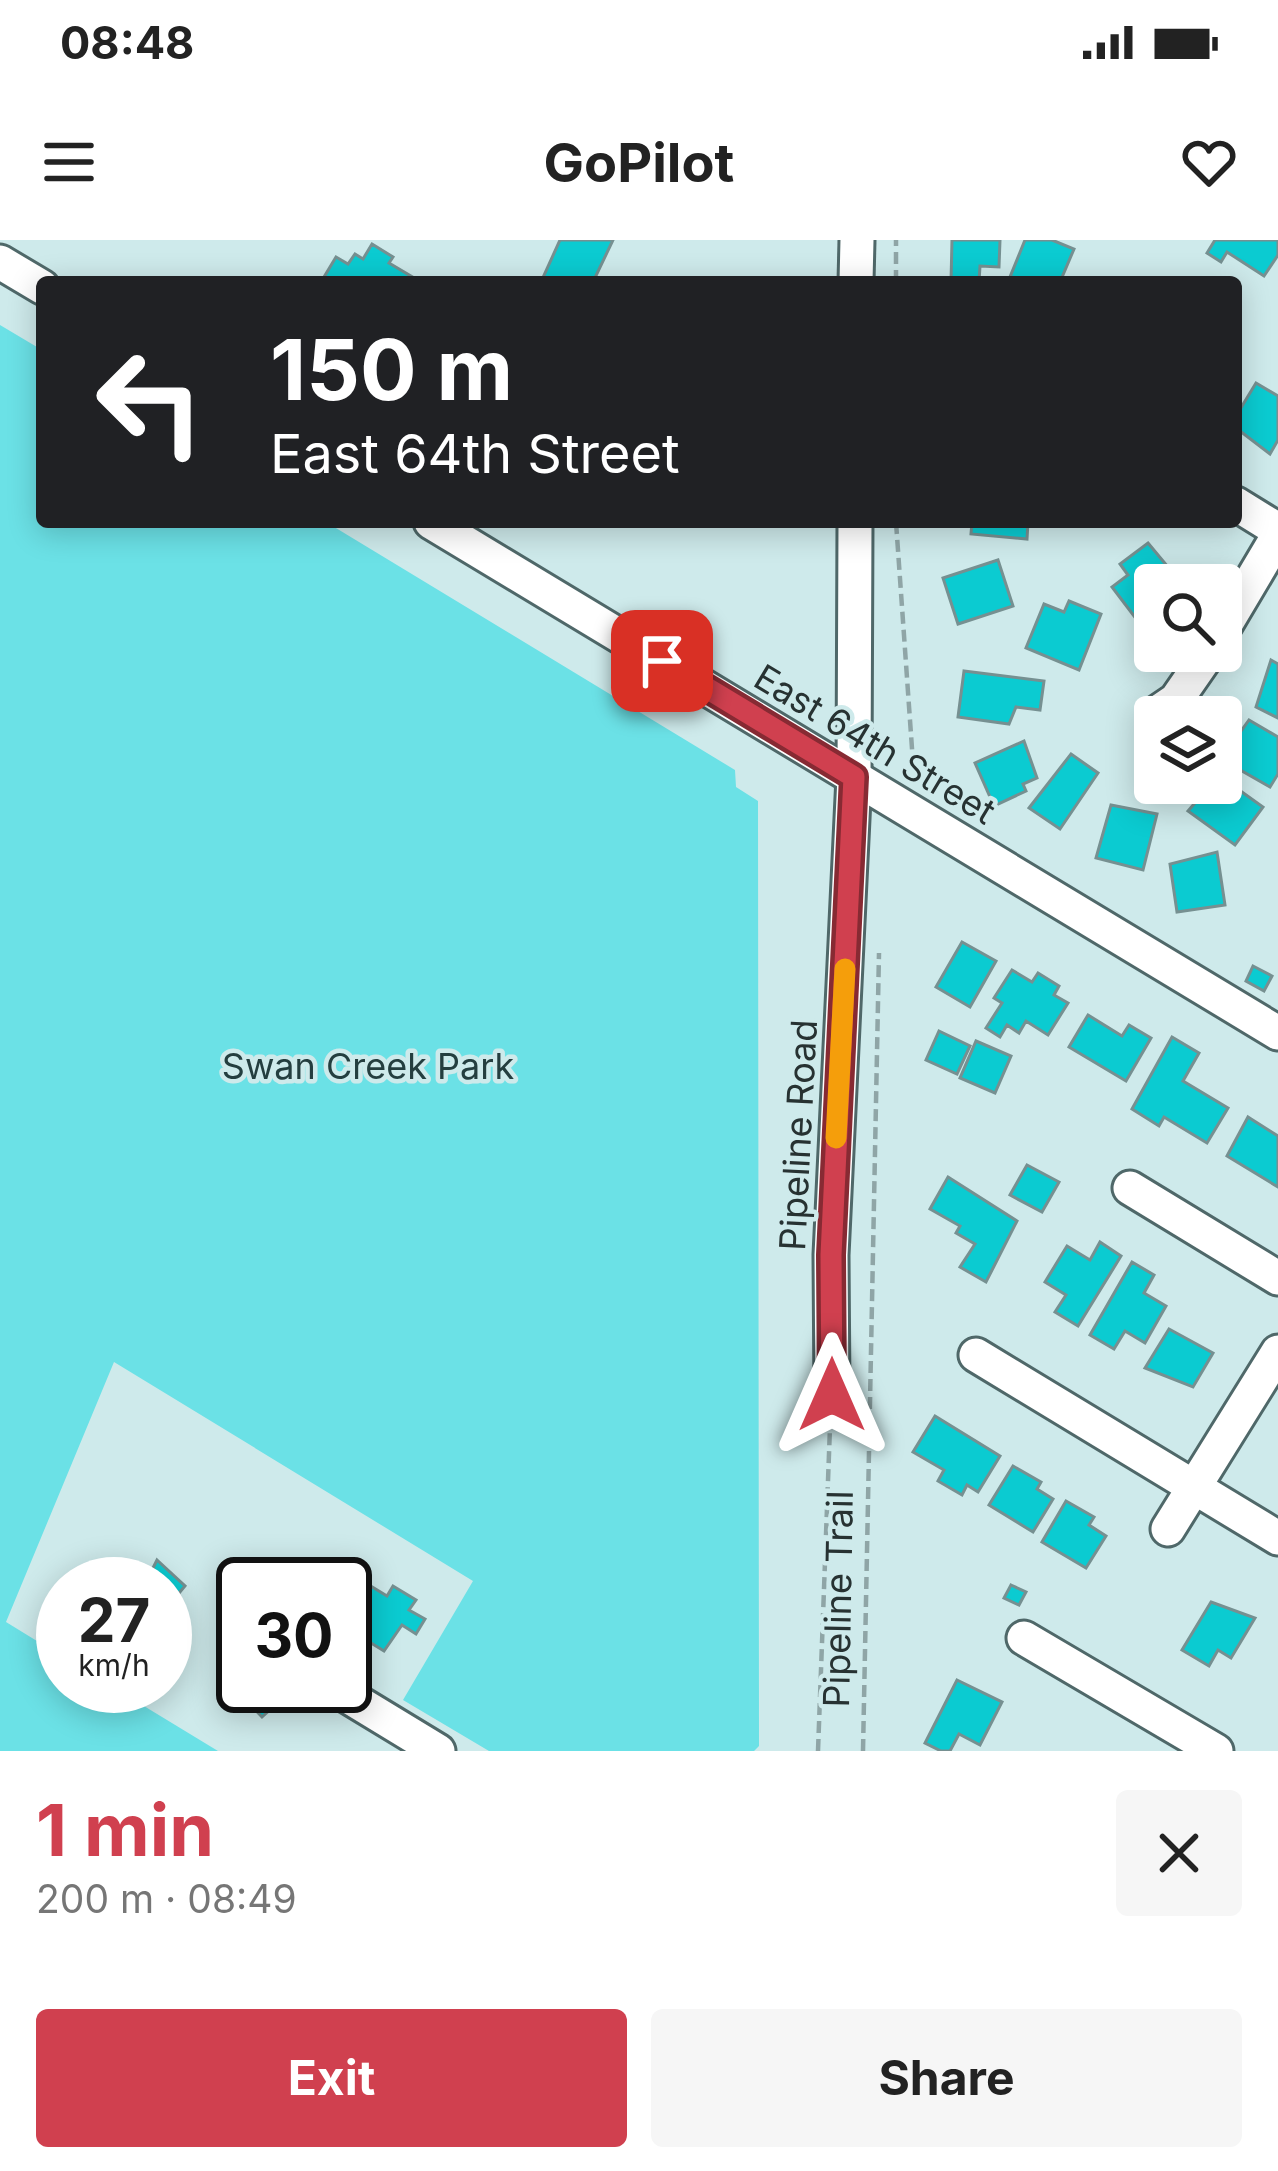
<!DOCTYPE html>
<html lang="en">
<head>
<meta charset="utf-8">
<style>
  :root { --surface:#fff; --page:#f6f6f6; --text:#222; --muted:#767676; --accent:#d0404f }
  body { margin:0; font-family:Inter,sans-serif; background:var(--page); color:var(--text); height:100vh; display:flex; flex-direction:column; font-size:45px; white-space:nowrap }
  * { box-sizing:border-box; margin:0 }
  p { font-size:39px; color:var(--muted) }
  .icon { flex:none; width:66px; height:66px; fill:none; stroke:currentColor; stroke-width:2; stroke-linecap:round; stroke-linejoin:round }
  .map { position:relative; height:1511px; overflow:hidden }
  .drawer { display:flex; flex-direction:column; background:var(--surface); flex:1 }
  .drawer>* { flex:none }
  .hud { position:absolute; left:36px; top:36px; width:1206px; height:252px; border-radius:12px; box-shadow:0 6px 30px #0003; background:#202124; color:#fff; overflow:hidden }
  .buttons { position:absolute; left:1134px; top:324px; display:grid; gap:24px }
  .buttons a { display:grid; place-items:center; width:108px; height:108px; border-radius:12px; background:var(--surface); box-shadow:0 6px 30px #0003; font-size:60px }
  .speed { position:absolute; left:36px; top:1317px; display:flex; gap:24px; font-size:60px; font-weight:700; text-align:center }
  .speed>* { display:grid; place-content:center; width:156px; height:156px; border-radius:50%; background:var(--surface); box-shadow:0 6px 30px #0003; line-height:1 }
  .speed small { font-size:30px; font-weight:400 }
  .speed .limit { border:6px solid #111; border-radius:18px; background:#fff; color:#111 }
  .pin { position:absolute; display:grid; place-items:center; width:102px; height:102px; color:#fff; margin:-51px; border-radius:24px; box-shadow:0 6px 18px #0006 }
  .me { position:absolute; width:132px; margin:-66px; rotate:0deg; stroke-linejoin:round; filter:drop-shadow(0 0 9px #0008) }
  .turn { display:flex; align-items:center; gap:42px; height:252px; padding:0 36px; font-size:54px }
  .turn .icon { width:156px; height:156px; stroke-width:2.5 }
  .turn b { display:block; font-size:84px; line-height:102px }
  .round { display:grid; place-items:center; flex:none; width:126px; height:126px; border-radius:12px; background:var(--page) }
  .headline { display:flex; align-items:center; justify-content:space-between; height:204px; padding:0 36px }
  h1 { font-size:72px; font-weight:700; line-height:90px; color:var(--accent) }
  .button { display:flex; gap:24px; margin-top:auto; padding:24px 36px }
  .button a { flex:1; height:138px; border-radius:12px; background:var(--accent); color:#fff; font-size:48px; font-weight:700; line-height:138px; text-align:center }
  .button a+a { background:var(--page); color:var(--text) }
  .status { display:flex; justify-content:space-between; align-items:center; height:84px; padding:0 60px; background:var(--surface); direction:ltr }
  .status svg { height:33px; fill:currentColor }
  header { display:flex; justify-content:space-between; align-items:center; height:156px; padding:0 36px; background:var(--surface); font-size:54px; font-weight:700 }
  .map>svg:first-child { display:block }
  .green { fill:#6be1e6 }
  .building { fill:#0bcbd1; stroke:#769091; stroke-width:3 }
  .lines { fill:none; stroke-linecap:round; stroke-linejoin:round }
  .minor-casing { stroke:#4f6869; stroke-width:39 }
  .path { stroke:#8fa5a6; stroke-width:4.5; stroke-dasharray:12 6; stroke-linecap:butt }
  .minor { stroke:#fff; stroke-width:33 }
  .route-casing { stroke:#872a33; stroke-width:30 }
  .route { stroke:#d0404f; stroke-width:21 }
  .slow { stroke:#f59e0b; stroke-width:21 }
  .labels { text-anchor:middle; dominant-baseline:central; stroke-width:9; stroke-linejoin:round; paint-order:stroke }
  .street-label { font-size:36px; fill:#273232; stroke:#ceeaeb }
  .park-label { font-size:36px; fill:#243e3f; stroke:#ceeaeb }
</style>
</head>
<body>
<div class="status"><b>08:48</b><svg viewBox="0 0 49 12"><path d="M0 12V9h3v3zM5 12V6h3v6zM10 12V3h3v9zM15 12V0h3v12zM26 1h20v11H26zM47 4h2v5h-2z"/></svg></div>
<header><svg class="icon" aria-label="menu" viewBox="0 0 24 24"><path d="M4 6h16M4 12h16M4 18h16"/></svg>GoPilot<svg class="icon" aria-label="heart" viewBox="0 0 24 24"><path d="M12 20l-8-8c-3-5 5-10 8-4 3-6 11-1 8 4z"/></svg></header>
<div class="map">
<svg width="1278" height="1511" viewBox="0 0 1278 1511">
  <rect width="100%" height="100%" fill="#ceeaeb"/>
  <path class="green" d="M0 85 42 110V282H326L735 530 736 547 758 561 759 1506 754 1511H489L403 1460 473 1341 114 1122 6 1382 63 1417V1446H111L218 1511H0Z"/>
  <g class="building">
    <path d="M560 0H613L593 42H541Z"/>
    <path d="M952 0H1000L999 27 980 26 979 42H951Z"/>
    <path d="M1025 0H1052L1074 9 1060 42 1010 37Z"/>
    <path d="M1215 0H1278V15L1264 36 1227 12 1221 22 1207 13Z"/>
    <path d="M372 4 393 17 389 23 421 42H321L336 17 348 24 355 14 363 19Z"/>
    <path d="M1256 143 1278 156V200L1270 214 1236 188V176Z"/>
    <path d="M972 282H1028L1027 299 971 294Z"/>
    <path d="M1148 303 1183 345H1155V378L1140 384 1112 347 1128 335 1120 324Z"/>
    <path d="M998 320 1013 366 958 384 943 338Z"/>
    <path d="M1069 361 1101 374 1079 430 1026 408 1044 364 1064 372Z"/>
    <path d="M1271 420 1278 424V478L1256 467Z"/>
    <path d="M964 431 1044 441 1040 470 1016 467 1009 484 958 477Z"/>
    <path d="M1249 480 1278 497V534L1270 547 1221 519Z"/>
    <path d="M1024 501 1037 538 1023 544 1026 551 994 566 975 523Z"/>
    <path d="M1071 514 1098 533 1060 589 1029 568Z"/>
    <path d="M1221 537 1263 567 1235 605 1188 571 1212 543H1221Z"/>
    <path d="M1111 565 1157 574 1143 630 1096 618Z"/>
    <path d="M1217 612 1225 665 1177 672 1170 624Z"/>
    <path d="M962 702 996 721 970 767 936 747Z"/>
    <path d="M1253 726 1272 736 1264 751 1246 741Z"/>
    <path d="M1012 730 1032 742 1038 733 1059 746 1054 755 1068 763 1048 795 1026 781 1019 793 1007 785 1000 797 986 788 1002 763 994 758Z"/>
    <path d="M1088 775 1122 796 1129 785 1151 798 1126 841 1069 807Z"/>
    <path d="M939 791 970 806 957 834 926 820Z"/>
    <path d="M1172 797 1199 813 1183 841 1228 868 1207 903 1164 877 1159 886 1132 869Z"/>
    <path d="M976 801 1011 816 995 853 960 838Z"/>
    <path d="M1248 877 1278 896V947L1227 916Z"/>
    <path d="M1027 925 1059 942 1042 972 1010 955Z"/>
    <path d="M948 937 1017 981 986 1042 960 1027 975 1004 956 993 960 986 930 969Z"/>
    <path d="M1100 1002 1121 1016 1078 1086 1055 1072 1066 1055 1045 1042 1067 1006 1090 1020Z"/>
    <path d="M1132 1022 1154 1035 1144 1053 1166 1066 1145 1103 1125 1091 1114 1109 1090 1095Z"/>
    <path d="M1169 1089 1213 1113 1193 1147 1145 1128Z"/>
    <path d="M935 1176 1000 1216 978 1252 967 1245 962 1255 938 1241 944 1230 913 1212Z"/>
    <path d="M1013 1226 1041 1242 1037 1249 1053 1259 1033 1292 989 1265Z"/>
    <path d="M1066 1261 1094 1277 1089 1285 1106 1296 1086 1328 1042 1302Z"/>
    <path d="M157 1320 185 1346 165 1370V1344H136L145 1333 149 1336Z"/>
    <path d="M369 1345 387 1356 393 1346 416 1360 409 1370 425 1379 416 1394 402 1385 384 1411 345 1387V1372L349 1365 354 1369Z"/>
    <path d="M1011 1345 1026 1352 1019 1365 1004 1358Z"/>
    <path d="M1211 1362 1255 1378 1231 1418 1218 1410 1209 1426 1182 1410Z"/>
    <path d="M957 1440 1002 1462 980 1505 959 1494 950 1511H941L925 1503Z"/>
    <path d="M251 1447 272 1468 262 1477 242 1456Z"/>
  </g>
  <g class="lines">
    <g class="minor-casing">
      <g id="minor">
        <path d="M0 22 42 47"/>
        <path d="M856 42 857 0"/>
        <path d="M1236 264 1278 290"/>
        <path d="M431 282 1278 793"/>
        <path d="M1221 392 1278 296"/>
        <path d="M1154 475 1176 460 1210 411"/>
        <path d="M1130 948 1278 1038"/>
        <path d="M976 1115 1278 1298"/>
        <path d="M832 1155 831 1015 854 537 855 282"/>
        <path d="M1168 1289 1278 1112"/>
        <path d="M1024 1398 1216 1511"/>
        <path d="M331 1446 438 1511"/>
      </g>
    </g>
    <g class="path">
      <path d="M896 42V0"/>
      <path d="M896 282 914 537"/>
      <path d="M818 1511 830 1187"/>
      <path d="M863 1511 879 713"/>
    </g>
    <use href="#minor" class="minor"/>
  </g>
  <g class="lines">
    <g class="route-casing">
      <path id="route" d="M662 421 854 537 831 1015 832 1155"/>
    </g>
    <use href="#route" class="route"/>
    <path class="slow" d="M836 898 845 729"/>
  </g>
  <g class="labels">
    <g class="street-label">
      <text transform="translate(875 504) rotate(31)">East 64th Street</text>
      <text transform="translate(798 895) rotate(-87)">Pipeline Road</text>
      <text transform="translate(838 1359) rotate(-89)">Pipeline Trail</text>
    </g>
    <g class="park-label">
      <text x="368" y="826">Swan Creek Park</text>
    </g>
  </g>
</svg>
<div class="buttons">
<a><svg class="icon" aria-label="search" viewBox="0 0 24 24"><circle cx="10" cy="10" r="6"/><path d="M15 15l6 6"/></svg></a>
<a><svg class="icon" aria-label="layers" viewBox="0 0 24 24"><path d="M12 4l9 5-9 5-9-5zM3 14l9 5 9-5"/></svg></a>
</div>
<div class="speed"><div>27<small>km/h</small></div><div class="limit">30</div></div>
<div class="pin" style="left:662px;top:421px;background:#d93025"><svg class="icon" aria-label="arrive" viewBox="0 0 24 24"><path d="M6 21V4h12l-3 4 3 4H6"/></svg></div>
<svg class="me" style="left:832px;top:1155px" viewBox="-20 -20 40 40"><path d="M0-17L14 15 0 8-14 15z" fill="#d0404f" stroke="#fff" stroke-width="4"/></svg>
<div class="hud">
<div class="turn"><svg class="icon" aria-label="left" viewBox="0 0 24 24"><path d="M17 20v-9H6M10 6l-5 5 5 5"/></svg><div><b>150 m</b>East 64th Street</div></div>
</div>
</div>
<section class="drawer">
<div class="headline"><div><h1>1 min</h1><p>200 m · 08:49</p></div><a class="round"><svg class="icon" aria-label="close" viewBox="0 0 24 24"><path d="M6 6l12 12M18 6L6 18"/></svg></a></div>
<div class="button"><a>Exit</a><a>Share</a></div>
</section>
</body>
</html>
